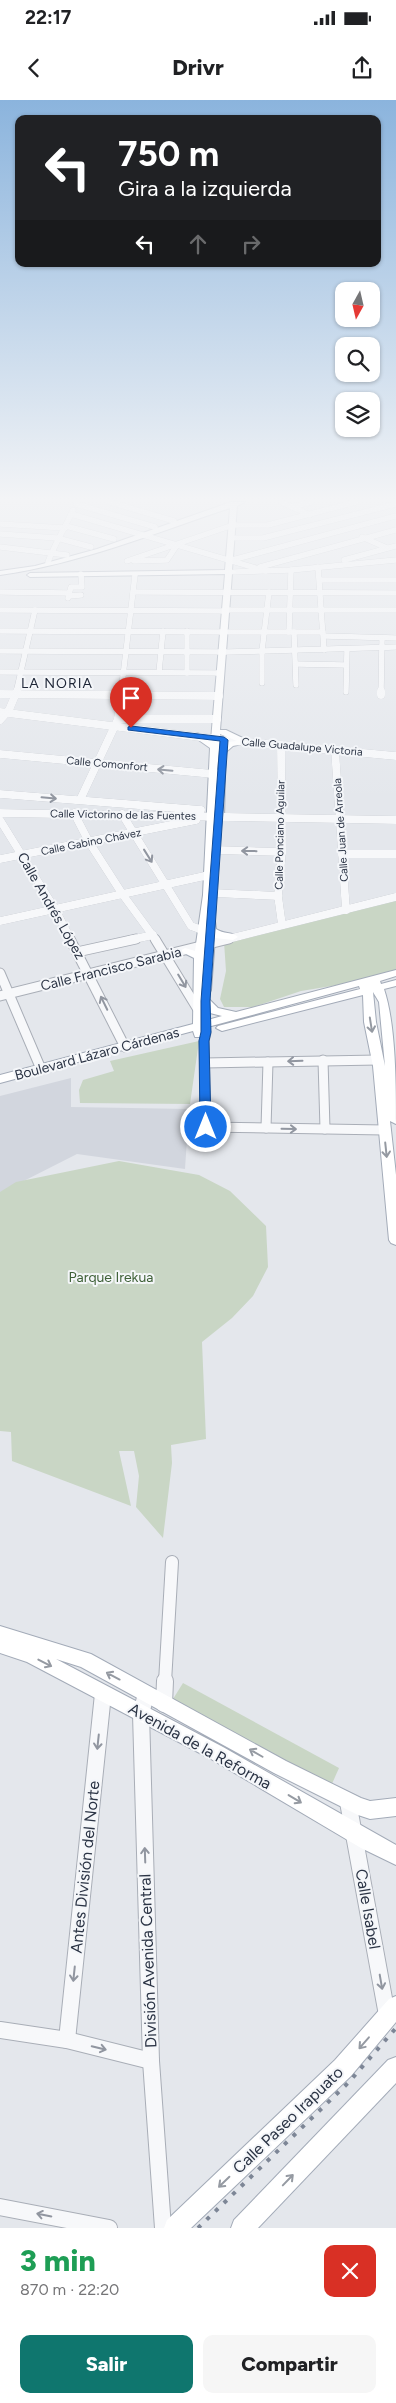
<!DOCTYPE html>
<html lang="es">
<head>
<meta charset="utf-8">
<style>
  :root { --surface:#fff; --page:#f6f6f6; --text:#202124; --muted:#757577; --accent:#0f766e }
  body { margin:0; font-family:Figtree,sans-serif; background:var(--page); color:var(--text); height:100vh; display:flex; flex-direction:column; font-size:19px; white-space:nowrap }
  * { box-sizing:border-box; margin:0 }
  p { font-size:16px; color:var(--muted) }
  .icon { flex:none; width:28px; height:28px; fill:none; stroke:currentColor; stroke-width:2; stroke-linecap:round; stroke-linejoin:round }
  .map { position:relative; height:2128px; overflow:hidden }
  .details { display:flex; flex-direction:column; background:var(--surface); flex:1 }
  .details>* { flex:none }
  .guide { position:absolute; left:15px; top:15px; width:366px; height:152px; border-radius:10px; box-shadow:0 1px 4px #0004; background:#202124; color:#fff; overflow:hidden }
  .needle { width:32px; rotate:188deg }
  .tools { position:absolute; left:335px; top:182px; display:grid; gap:10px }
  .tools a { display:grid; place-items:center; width:45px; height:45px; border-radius:10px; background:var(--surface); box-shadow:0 1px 4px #0004; font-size:25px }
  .pin { position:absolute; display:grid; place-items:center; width:42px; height:42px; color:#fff; margin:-51px -21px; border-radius:50% 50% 50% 0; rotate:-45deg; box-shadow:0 0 5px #0007 }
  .pin .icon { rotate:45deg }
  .me { position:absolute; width:55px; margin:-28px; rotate:0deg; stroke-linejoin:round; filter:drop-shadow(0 0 4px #0008) }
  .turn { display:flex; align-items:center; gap:18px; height:105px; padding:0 20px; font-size:22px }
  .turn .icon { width:65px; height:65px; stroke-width:2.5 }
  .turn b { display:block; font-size:35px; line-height:42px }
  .lanes { display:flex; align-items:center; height:48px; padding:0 20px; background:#0003; justify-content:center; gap:25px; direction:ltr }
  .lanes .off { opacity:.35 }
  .round { display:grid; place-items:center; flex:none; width:52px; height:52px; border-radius:10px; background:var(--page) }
  .head { display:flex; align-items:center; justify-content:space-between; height:85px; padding:0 20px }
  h1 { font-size:30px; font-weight:800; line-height:38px; color:#1e9e55 }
  .cta { display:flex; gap:10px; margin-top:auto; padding:10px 20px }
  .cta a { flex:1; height:58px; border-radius:10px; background:var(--accent); color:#fff; font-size:20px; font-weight:800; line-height:58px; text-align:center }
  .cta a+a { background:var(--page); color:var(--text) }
  .status { display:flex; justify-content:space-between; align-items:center; height:35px; padding:0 25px; background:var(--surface); direction:ltr }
  .status svg { height:14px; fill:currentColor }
  header { display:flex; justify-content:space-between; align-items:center; height:65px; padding:0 20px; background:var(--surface); font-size:22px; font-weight:800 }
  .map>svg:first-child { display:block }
  .built { fill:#d2d6de }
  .green { fill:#c9d6c5 }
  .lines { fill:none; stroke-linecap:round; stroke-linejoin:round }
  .minor-far4-casing { stroke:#a9aeb7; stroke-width:6 }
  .minor-far3-casing { stroke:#a9aeb7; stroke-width:8 }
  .minor-far2-casing { stroke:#a9aeb7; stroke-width:11 }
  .minor-far1-casing { stroke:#a9aeb7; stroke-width:14 }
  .minor-casing { stroke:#a9aeb7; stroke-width:18 }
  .major-casing { stroke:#a3abb8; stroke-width:2 }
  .minor-far4 { stroke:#f7f8fa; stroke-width:5.5 }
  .minor-far3 { stroke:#f7f8fa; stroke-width:8 }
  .minor-far2 { stroke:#f7f8fa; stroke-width:9 }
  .minor-far1 { stroke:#f7f8fa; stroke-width:12 }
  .minor { stroke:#f7f8fa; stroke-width:16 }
  .major { fill:#fff; fill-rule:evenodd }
  .rail { stroke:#7d8696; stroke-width:4; stroke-dasharray:4 8; stroke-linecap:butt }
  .oneway { stroke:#9196a0 }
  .oneway2 { stroke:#959aa2 }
  .route { fill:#1a73e8; stroke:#114b97 }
  .labels { text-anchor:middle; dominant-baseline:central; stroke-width:4; stroke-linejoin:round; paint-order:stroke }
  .far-street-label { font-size:11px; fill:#2b3445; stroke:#f4f6f9 }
  .far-quarter-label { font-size:14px; letter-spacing:1px; fill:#1d2536; stroke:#f4f6f9 }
  .street-label { font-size:14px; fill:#2b3445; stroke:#f4f6f9 }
  .park-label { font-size:14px; fill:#3f6138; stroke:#f4f6f9 }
  .near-street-label { font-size:16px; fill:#2b3445; stroke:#f4f6f9 }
</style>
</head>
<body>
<div class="status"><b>22:17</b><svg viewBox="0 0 49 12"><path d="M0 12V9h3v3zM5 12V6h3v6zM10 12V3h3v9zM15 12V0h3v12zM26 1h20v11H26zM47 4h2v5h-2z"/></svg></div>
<header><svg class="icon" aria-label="back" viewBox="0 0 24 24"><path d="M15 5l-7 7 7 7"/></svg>Drivr<svg class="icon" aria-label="share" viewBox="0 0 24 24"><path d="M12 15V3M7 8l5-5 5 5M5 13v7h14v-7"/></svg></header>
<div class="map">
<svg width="396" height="2128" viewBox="0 0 396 2128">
  <rect width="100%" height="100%" fill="#e4e7ec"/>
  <path class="built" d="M71 978V1007L189 1009 185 1069 77 1054 0 1093V996Z"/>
  <g class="green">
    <path d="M396 799V871L356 882 301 891 253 907H224L220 899 226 871 224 842Z"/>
    <path d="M199 941 190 1004 80 1003 79 990 83 980 114 971 110 961Z"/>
    <path d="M119 1061 199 1075 230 1091 266 1126 268 1167 253 1196 232 1218 202 1242 206 1339 171 1345 172 1363 163 1438 136 1407 139 1376 134 1351H119L131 1406 12 1361 11 1332 0 1331V1092L16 1082Z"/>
    <path d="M183 1583 339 1668 331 1686 173 1599Z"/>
  </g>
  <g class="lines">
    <g class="minor-far4-casing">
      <g id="minor-far4">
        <path d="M110 402 174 421"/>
        <path d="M281 402 310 415"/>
        <path d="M76 404 155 427"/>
        <path d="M292 407 311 402"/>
        <path d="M71 414 266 471"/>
        <path d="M0 424 65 428"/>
        <path d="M66 426 114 439"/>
        <path d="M0 434 57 438 91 447"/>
        <path d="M362 437 387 448"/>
        <path d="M236 438H263L396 404"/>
        <path d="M0 447 67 455"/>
        <path d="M232 460 396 416"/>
        <path d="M344 460 396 446"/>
        <path d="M127 461 233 425H268L356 402"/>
        <path d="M134 461 167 460 177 445"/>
        <path d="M48 462C55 443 65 428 73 410"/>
        <path d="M260 467 396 430"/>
        <path d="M318 467 324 550"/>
        <path d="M234 472 291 470 396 460"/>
        <path d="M320 480H396"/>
        <path d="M0 492 69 493"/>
        <path d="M133 492 396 493"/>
        <path d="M69 496 81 495"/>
        <path d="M68 498 71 487H82L81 474"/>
        <path d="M0 510 225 511"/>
        <path d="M230 510H396"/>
        <path d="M0 531 223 532"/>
        <path d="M187 531V573"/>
        <path d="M229 532H323"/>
        <path d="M289 532 291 470"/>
        <path d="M294 532 296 585"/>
        <path d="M324 536 395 538"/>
        <path d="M0 551 228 552 396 547"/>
        <path d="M296 564 345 565"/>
        <path d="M0 572 220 573"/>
        <path d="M159 572 163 531"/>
        <path d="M262 583V551L269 492"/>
        <path d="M346 592 347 549"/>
        <path d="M16 593 35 510"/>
        <path d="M121 593 135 475"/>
        <path d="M381 593 382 541"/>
      </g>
    </g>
    <g class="minor-far3-casing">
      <g id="minor-far3">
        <path d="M0 594 219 596"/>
        <path d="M381 595V591"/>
        <path d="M0 612 224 640 396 656"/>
        <path d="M118 619H217"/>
        <path d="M0 620 9 610 17 591"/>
        <path d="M281 645 282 752 278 796 282 825"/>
        <path d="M335 650 346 810"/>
        <path d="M0 654 213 674"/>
        <path d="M0 694 201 710"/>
        <path d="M80 700 118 619 121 591"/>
        <path d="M0 713 396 720"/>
        <path d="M74 713 89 742 123 795 156 840"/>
        <path d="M122 714 191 826 202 830"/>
        <path d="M0 720 55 809 71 840"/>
        <path d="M216 750 282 752"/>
        <path d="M342 754H396"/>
        <path d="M0 759 196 720"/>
        <path d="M214 793 278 796"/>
        <path d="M0 821 209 775"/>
        <path d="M130 840 153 835"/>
        <path d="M224 840 396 797"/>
      </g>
    </g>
    <g class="minor-far2-casing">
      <g id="minor-far2">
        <path d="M70 839 125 947"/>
        <path d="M155 839 197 908"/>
        <path d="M77 852 136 839"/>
        <path d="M0 873 41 969"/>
        <path d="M0 896 229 839"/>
        <path d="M206 933 204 941 206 1027 384 1030"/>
        <path d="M323 960 325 1029"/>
        <path d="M205 963 378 960"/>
        <path d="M266 1028 268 962"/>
      </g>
    </g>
    <g class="minor-far1-casing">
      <path id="minor-far1" d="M165 1582 172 1462"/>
    </g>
    <g class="minor-casing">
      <g id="minor">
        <path d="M146 1594 141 1614 151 1961 163 2128"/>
        <path d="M164 1604 165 1581"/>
        <path d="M348 1702 387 1915"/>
        <path d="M0 1930 67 1940 151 1961"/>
        <path d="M67 1940 103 1594"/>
        <path d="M0 2107 109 2128"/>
      </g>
    </g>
    <g class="major-casing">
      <g id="major">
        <path d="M231 402H245L237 406 232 470 237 472 232 474 220 630H226L251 642 233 646 226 652 219 651 217 670 221 668 225 671 224 718 219 721 215 719 213 795 209 820 215 821 216 829C223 834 233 832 238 837L233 840 215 838 211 890 210 892 203 893V898L209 899 218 908 236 912 396 870V876L380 881 381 884 396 880V886L384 889C396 925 396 985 396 1024L390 1021 396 1075V1145L391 1143 389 1140 373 966 364 922 363 895 222 931 216 928 218 926 360 889 359 886 204 928 203 937H195L193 931 0 983V975L193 924 194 858 180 851 185 848 195 851 203 795 210 648 193 636 197 633 211 640 225 474 30 477 27 475 30 473 225 470 230 408C155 433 79 464 0 475V471L35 466 97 449ZM220 634 237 641 228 642 220 648ZM373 892 379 902 385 966 376 922ZM203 905 210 913 222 916 204 921Z"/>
        <path d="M0 1526 91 1554 286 1661 361 1698 370 1701 396 1698V1716L370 1719 358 1715 274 1673 81 1567 56 1559 223 1647 396 1745V1765L361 1748 211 1659 27 1562 0 1553Z"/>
        <path d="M396 1896V1922L351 1976 191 2128H164L167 2120 335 1960 389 1899Z"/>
        <path d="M396 1957V1983L258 2128H231L234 2120 388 1960Z"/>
      </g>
    </g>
    <use href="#minor-far4" class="minor-far4"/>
    <use href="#minor-far3" class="minor-far3"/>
    <use href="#minor-far2" class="minor-far2"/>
    <use href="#minor-far1" class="minor-far1"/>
    <use href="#minor" class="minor"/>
    <use href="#major" class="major"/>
    <path class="rail" d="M198 2128 349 1982 396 1928"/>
  </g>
  <defs><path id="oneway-shaft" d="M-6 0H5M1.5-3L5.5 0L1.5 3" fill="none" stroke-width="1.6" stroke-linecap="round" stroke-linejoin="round" transform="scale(1.25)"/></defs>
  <g class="oneway">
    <use href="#oneway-shaft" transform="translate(165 670) rotate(-175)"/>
    <use href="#oneway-shaft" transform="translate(49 698) rotate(5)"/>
    <use href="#oneway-shaft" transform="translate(249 751) rotate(-179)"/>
    <use href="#oneway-shaft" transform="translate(148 756) rotate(58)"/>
    <use href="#oneway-shaft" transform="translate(182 881) rotate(59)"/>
    <use href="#oneway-shaft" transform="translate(104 903) rotate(-116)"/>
    <use href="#oneway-shaft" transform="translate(295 961) rotate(178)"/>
    <use href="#oneway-shaft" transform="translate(289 1029) rotate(1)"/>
    <use href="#oneway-shaft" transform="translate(98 1642) rotate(96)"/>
    <use href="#oneway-shaft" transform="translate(145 1755) rotate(-92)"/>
    <use href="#oneway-shaft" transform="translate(74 1874) rotate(96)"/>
    <use href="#oneway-shaft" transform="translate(381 1882) rotate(80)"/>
    <use href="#oneway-shaft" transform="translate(99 1948) rotate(14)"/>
    <use href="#oneway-shaft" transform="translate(44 2115) rotate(-169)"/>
  </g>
  <g class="oneway2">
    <use href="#oneway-shaft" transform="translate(371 925) rotate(81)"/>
    <use href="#oneway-shaft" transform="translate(386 1050) rotate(84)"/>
    <use href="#oneway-shaft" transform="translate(45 1563) rotate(27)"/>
    <use href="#oneway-shaft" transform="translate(113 1576) rotate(-152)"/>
    <use href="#oneway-shaft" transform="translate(256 1653) rotate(-150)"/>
    <use href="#oneway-shaft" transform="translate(295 1699) rotate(31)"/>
    <use href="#oneway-shaft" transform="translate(364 1943) rotate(131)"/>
    <use href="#oneway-shaft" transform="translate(288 2080) rotate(-46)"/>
    <use href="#oneway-shaft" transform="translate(224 2082) rotate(136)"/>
  </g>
  <linearGradient id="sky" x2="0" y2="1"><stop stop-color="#8bb4dd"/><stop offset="0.57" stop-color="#f3f4f6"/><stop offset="1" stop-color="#f3f4f6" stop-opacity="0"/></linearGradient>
  <rect width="396" height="700" fill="url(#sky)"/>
  <path class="route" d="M131 626 224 637 228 640 210 901 211 932 209 941 211 1027 206 1031 200 1027 199 941 201 932V901L220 641 128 630V627Z"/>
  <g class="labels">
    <g class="far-street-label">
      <text transform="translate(302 647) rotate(5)">Calle Guadalupe Victoria</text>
      <text transform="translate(107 664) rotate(5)">Calle Comonfort</text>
      <text transform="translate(123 715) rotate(1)">Calle Victorino de las Fuentes</text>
      <text transform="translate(341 730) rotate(-94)">Calle Juan de Arreola</text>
      <text transform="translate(280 735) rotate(-89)">Calle Ponciano Aguilar</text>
      <text transform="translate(91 742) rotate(-11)">Calle Gabino Chávez</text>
    </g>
    <g class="far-quarter-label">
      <text x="57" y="583">LA NORIA</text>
    </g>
    <g class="street-label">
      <text transform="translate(51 806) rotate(60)">Calle Andrés López</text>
      <text transform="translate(111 869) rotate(-14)">Calle Francisco Sarabia</text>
      <text transform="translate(97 954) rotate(-15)">Boulevard Lázaro Cárdenas</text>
    </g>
    <g class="park-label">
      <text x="111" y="1177">Parque Irekua</text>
    </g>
    <g class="near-street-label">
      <text transform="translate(200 1646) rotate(29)">Avenida de la Reforma</text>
      <text transform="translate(85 1767) rotate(-84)">Antes División del Norte</text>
      <text transform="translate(368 1809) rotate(80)">Calle Isabel</text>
      <text transform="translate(148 1861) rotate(-92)">División Avenida Central</text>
      <text transform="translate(288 2020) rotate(-44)">Calle Paseo Irapuato</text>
    </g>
  </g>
</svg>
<div class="tools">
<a><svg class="needle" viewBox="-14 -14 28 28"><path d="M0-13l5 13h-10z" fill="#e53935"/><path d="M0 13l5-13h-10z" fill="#757577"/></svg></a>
<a><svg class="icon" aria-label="search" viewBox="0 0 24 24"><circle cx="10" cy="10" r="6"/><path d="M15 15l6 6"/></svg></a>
<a><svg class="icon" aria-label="layers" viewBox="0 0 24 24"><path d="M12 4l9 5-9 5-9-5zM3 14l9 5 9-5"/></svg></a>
</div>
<div class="pin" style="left:131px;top:628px;background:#d93025"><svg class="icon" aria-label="arrive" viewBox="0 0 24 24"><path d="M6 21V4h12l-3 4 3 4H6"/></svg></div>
<svg class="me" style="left:206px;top:1027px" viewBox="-20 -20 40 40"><circle r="17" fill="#1a73e8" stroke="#fff" stroke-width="3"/><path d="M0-11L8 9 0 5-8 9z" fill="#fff"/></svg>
<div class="guide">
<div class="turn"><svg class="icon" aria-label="left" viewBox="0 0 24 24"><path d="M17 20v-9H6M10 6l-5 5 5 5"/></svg><div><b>750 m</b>Gira a la izquierda</div></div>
<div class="lanes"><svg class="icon" aria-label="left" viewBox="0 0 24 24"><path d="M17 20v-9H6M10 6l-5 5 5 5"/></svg><svg class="icon off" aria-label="ahead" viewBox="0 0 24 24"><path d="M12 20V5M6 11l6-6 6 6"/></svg><svg class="icon off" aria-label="right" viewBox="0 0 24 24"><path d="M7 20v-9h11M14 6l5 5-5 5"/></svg></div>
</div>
</div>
<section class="details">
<div class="head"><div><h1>3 min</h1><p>870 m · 22:20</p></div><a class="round" style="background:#d93025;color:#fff"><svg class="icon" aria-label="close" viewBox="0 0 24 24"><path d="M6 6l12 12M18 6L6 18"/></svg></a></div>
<div class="cta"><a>Salir</a><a>Compartir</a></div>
</section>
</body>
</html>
